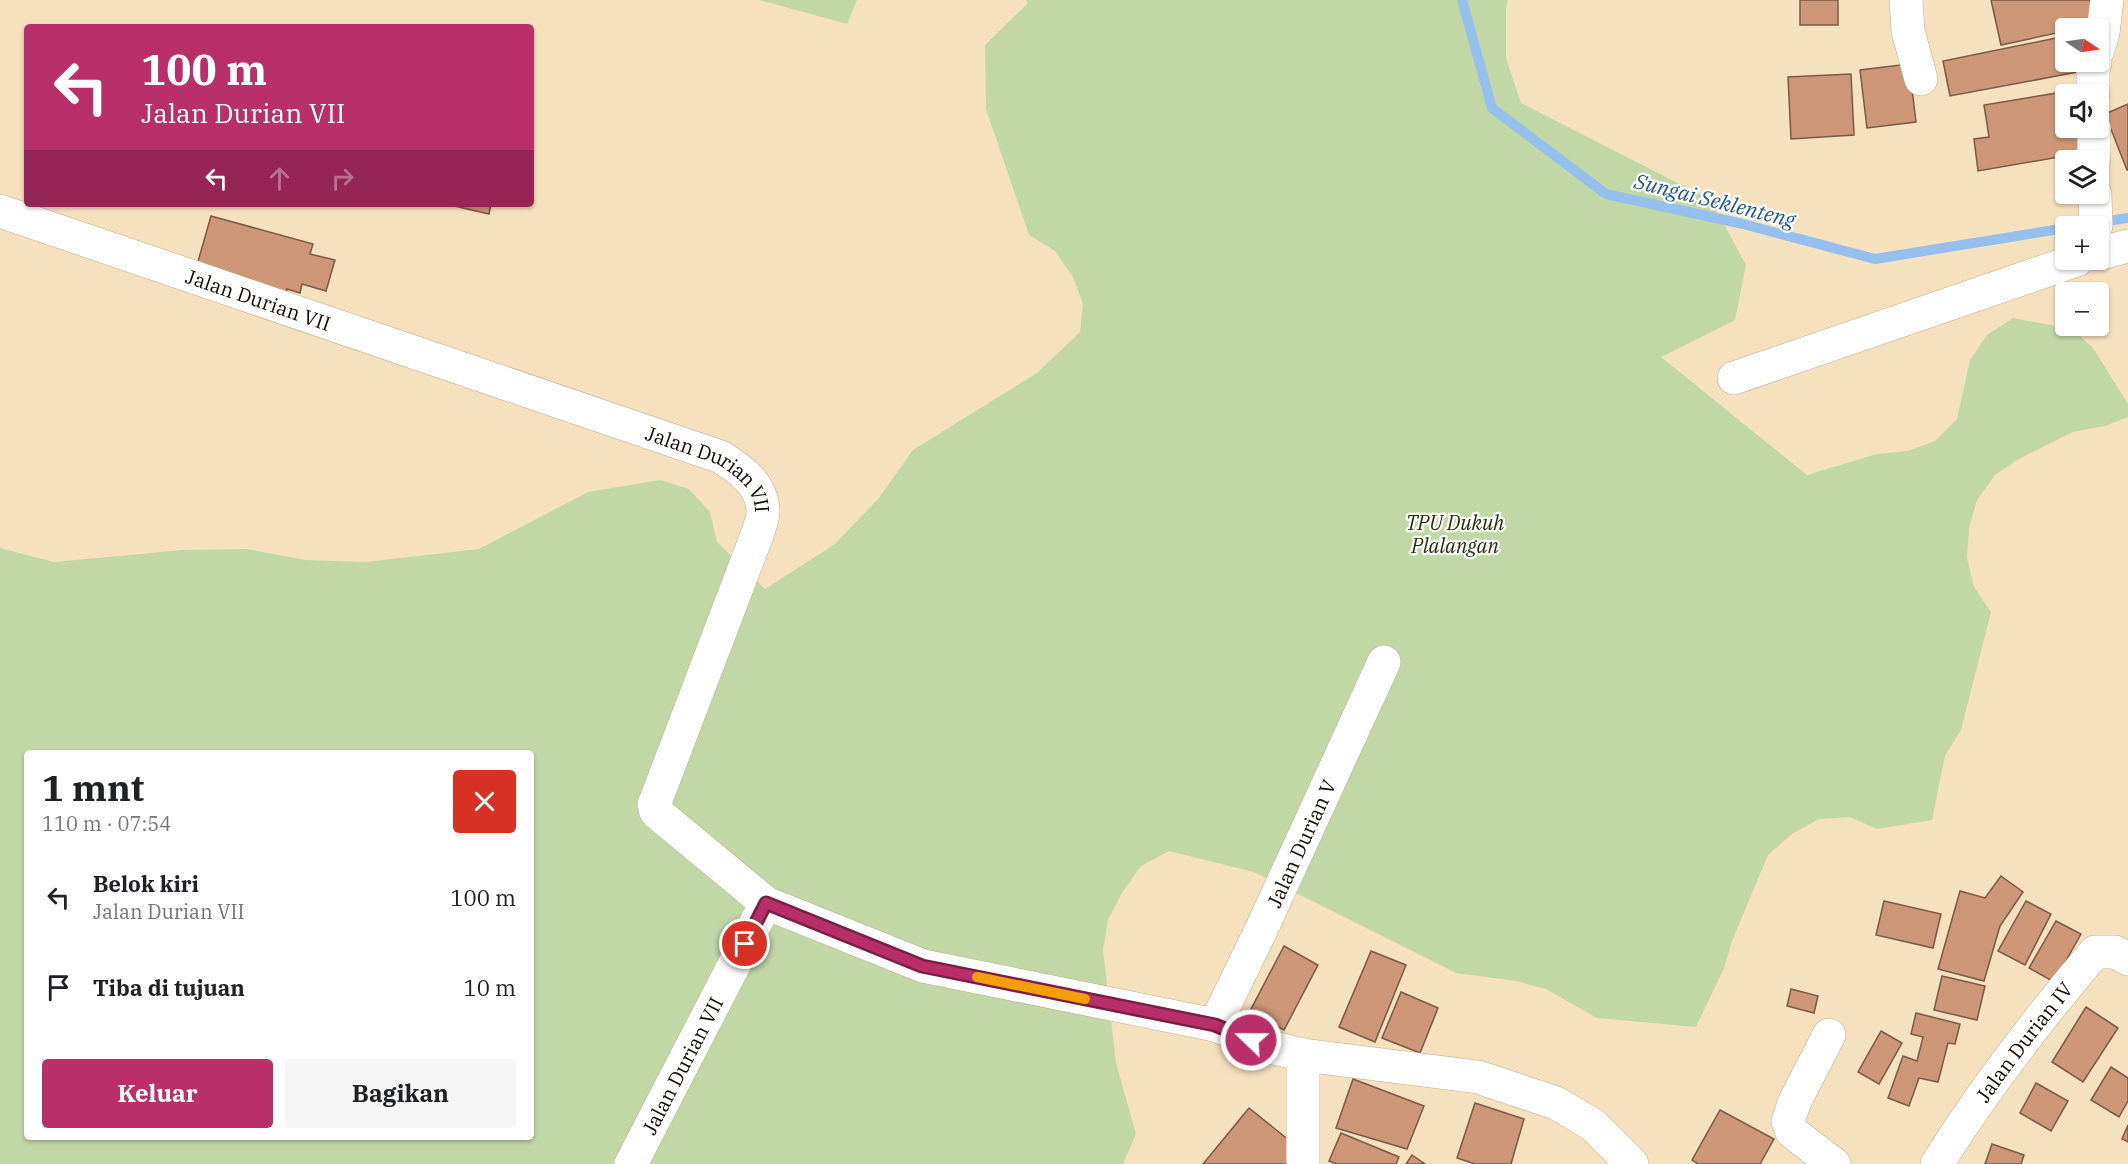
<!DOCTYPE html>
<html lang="id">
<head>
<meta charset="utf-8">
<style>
  :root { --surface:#fff; --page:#f6f6f6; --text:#202124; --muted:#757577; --accent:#b92f69 }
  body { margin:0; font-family:"IBM Plex Serif",serif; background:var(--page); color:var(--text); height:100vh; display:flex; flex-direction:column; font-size:22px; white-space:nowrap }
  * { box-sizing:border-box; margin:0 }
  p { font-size:20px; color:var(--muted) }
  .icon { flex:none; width:33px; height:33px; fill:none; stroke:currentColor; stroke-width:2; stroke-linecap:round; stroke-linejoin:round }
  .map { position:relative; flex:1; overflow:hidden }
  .side { position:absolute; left:24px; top:750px; width:510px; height:390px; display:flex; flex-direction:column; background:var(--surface); border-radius:6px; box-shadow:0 2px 4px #0004 }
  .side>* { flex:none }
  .banner { position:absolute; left:24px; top:24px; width:510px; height:183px; border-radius:6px; box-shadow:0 2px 4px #0004; background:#b92f69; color:#fff; overflow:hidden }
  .needle { width:39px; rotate:103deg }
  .buttons { position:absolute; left:2055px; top:18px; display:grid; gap:12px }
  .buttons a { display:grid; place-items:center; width:54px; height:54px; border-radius:6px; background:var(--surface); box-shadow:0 2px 4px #0004; font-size:30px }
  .pin { position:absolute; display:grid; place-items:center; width:51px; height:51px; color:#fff; margin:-26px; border:3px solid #fff; border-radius:50%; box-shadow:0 2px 6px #0007 }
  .me { position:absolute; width:66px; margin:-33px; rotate:292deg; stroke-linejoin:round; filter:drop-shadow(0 0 4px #0008) }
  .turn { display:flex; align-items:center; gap:21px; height:126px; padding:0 18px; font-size:27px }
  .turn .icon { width:78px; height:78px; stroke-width:2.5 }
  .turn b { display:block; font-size:42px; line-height:51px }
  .lanes { display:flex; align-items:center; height:57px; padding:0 18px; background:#0003; justify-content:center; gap:30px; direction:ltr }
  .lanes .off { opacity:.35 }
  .round { display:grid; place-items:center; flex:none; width:63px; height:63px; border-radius:6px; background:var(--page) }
  .head { display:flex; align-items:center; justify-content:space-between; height:102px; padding:0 18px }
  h1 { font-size:36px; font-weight:800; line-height:45px }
  .cta { display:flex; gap:12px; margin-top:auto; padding:12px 18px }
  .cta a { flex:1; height:69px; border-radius:6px; background:var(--accent); color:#fff; font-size:24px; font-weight:800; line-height:69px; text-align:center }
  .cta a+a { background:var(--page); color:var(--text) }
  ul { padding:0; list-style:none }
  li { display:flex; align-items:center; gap:18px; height:90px; padding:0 18px }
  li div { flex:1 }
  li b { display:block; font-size:22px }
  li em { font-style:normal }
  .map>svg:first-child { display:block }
  .green { fill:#c1d7a6; fill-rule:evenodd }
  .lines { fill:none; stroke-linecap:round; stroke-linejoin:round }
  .stream { stroke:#95c0ee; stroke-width:10 }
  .building { fill:#cd9677; stroke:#795947; stroke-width:1.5 }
  .minor-casing { stroke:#c1ad8c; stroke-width:34 }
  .minor { stroke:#fff; stroke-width:33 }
  .route-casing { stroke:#781f44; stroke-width:15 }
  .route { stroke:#b92f69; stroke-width:10 }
  .slow { stroke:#f59e0b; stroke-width:10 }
  .labels { text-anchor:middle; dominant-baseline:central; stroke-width:4.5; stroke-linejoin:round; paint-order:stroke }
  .street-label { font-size:20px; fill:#130c02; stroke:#fff }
  .park-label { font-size:20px; font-style:italic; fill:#213006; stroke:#fff }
  .water-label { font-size:21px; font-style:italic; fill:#1b578e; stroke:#fff }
</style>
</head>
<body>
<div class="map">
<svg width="2128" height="1164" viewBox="0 0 2128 1164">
  <rect width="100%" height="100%" fill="#f6e1bf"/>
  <g class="green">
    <path d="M759 0H857L847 24Z"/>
    <path d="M1027 0H1508L1506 9V58L1521 103 1711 200 1746 265 1735 320 1661 357 1807 475 1877 454 1908 451 1935 441 1957 419 1970 360 1988 334 2013 318 2072 329 2093 348 2128 404V417L2105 426 2073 432 2019 459 1995 475 1977 500 1969 528 1967 558 1974 587 1991 612 1961 730 1945 756 1932 820 1877 829 1850 817 1819 819 1792 834 1768 855 1732 941 1724 968 1696 1027 1597 1018 1546 989 1516 981 1456 973 1254 872 1169 851 1141 866 1122 893 1108 920 1103 950 1116 1063 1136 1134 1123 1164H0V548L54 562 183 550 246 549 306 560 366 562 479 549 588 492 660 480 689 489 710 512 717 542 765 589 835 544 878 499 913 450 1037 373 1080 332 1083 304 1073 277 1055 251 1029 235 986 109 985 45 1027 4ZM27 753H531V1137H27Z"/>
  </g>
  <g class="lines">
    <g class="stream">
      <path d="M1462 0 1492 108 1606 194 1743 224 1875 259 2066 228"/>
      <path d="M2075 226 2128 218"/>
    </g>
  </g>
  <g class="building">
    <rect x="1800" y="0" width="38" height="25"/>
    <path d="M1991 0H2090L2095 25 2078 28H2066V31L2001 45Z"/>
    <path d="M2066 36V62H2077L2078 72 1950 96 1943 61Z"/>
    <path d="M1909 64 1916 122 1867 128 1860 70Z"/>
    <path d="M1851 74 1854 135 1791 139 1788 77Z"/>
    <path d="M2081 89 2082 94H2066V128H2084L2088 152 1978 171 1974 139 1989 137 1984 105Z"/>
    <path d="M2128 104V170H2127L2105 114Z"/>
    <path d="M446 204H491L489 214Z"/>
    <path d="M211 216 313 244 310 254 335 260 326 291 302 284 300 293 287 289 284 302 197 265Z"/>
    <path d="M2001 876 2023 892 2000 926 1984 981 1938 969 1960 891 1985 898Z"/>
    <path d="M1884 901 1941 914 1933 948 1876 935Z"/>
    <path d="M2026 901 2051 914 2025 965 1998 951Z"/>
    <path d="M2056 921 2081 934 2054 982 2029 968Z"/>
    <path d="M1284 946 1318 965 1284 1030 1250 1011Z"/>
    <path d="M1371 951 1406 965 1375 1042 1339 1027Z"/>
    <path d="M1942 976 1985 986 1977 1020 1934 1010Z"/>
    <path d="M1791 989 1818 996 1814 1013 1787 1006Z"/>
    <path d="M1401 992 1438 1008 1420 1053 1382 1038Z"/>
    <path d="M2086 1007 2118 1028 2083 1082 2052 1062Z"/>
    <path d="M1916 1013 1960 1024 1955 1044 1948 1043 1938 1082 1919 1078 1909 1106 1888 1098 1903 1056 1917 1061 1923 1037 1911 1034Z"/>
    <path d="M1881 1031 1902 1043 1879 1084 1858 1072Z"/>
    <path d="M2111 1067 2128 1078V1101L2119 1117 2091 1100Z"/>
    <path d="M1353 1079 1424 1106 1407 1149 1336 1128Z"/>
    <path d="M2036 1083 2068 1101 2051 1131 2020 1113Z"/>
    <path d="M1475 1103 1524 1119 1511 1164H1475L1457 1158Z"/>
    <path d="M1249 1108 1300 1149 1288 1164H1203Z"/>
    <path d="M1720 1110 1774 1139 1760 1164H1698L1692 1160Z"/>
    <path d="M2128 1125V1142L2122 1139Z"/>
    <path d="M1341 1133 1399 1157 1396 1164H1337L1329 1161Z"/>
    <path d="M1992 1144 2024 1155 2021 1164H1985Z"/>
    <path d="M1412 1155 1425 1164H1406Z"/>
  </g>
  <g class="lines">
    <g class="minor-casing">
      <g id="minor">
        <path d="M1906 0 1908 31 1921 79"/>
        <path d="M2098 50 2103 33 2107 0"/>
        <path d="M2093 94V71L2095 62"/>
        <path d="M2094 128V160"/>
        <path d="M2095 194 2096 226"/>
        <path id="s1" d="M0 211 721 457C741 470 763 485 763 512 763 519 759 528 757 535L654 805 656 812 766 903 923 966 1215 1025 1270 1047 1303 1055 1478 1077 1556 1103 1593 1125 1632 1164"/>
        <path d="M2098 254 2128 246"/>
        <path d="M1734 378 2077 260"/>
        <path id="s2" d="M1215 1025 1262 928 1384 662"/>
        <path d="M1829 1035 1795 1101 1788 1121 1792 1132 1834 1164"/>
        <path d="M1303 1055V1164"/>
        <path id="s3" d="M631 1164 766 903"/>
        <path id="s4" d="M1937 1164C1984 1089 2038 1019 2095 952H2115L2128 959"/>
      </g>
    </g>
    <use href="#minor" class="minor"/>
  </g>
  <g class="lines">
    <g class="route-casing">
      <path id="route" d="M745 944 766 903 922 966 1215 1025 1251 1040"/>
    </g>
    <use href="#route" class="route"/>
    <path class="slow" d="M977 977 1085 999"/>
  </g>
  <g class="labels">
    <g class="street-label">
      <text stroke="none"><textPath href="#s1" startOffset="273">Jalan Durian VII</textPath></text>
      <text stroke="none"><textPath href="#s1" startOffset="759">Jalan Durian VII</textPath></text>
      <text stroke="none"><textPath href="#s2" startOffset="201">Jalan Durian V</textPath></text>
      <text stroke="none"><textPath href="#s4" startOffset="150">Jalan Durian IV</textPath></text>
      <text stroke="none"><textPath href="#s3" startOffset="111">Jalan Durian VII</textPath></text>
    </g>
    <g class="park-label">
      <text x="1455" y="522">TPU Dukuh<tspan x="1455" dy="23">Plalangan</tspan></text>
    </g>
    <g class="water-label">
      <text transform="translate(1715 200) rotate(14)">Sungai Seklenteng</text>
    </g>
  </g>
</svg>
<div class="buttons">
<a><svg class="needle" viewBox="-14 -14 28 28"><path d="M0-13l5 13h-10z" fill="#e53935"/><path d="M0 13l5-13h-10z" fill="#757577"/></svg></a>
<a><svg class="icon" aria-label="sound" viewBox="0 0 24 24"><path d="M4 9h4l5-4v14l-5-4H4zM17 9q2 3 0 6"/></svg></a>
<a><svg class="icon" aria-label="layers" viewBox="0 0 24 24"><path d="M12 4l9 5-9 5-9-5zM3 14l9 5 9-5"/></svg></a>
<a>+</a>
<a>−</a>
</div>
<div class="pin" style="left:745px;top:944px;background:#d93025"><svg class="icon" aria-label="arrive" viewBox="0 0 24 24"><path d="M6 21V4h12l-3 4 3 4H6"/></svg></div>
<svg class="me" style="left:1251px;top:1040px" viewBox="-20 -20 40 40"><circle r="17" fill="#b92f69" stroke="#fff" stroke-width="3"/><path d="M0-11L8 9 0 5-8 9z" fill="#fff"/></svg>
<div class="banner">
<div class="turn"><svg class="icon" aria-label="left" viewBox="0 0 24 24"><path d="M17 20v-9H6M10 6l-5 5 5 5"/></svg><div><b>100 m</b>Jalan Durian VII</div></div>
<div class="lanes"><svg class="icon" aria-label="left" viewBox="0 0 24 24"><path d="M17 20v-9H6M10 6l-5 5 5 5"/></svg><svg class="icon off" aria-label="ahead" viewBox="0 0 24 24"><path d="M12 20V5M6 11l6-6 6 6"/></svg><svg class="icon off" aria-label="right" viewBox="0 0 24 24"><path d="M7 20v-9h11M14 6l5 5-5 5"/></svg></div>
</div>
<section class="side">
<div class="head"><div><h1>1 mnt</h1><p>110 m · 07:54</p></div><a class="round" style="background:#d93025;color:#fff"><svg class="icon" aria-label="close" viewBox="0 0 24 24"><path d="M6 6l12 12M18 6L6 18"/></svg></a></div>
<ul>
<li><svg class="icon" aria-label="left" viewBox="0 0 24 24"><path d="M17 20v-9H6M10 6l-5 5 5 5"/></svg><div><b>Belok kiri</b><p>Jalan Durian VII</p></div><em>100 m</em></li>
<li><svg class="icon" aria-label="arrive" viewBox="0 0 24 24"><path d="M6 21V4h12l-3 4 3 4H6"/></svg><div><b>Tiba di tujuan</b></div><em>10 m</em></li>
</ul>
<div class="cta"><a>Keluar</a><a>Bagikan</a></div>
</section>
</div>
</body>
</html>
